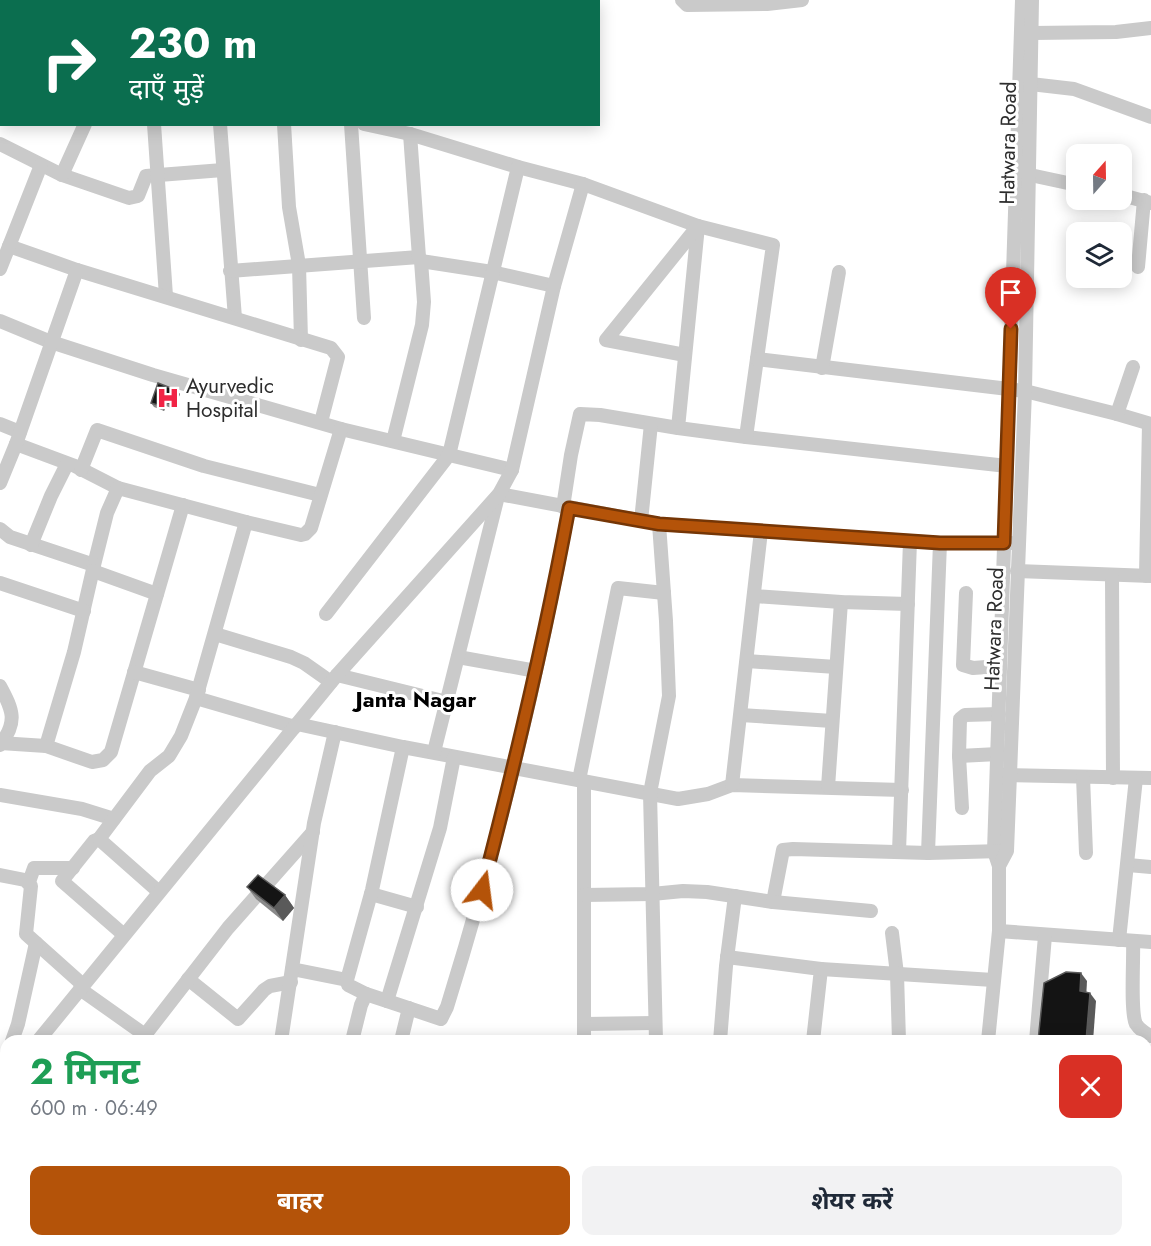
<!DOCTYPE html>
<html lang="hi">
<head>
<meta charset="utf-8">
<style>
  :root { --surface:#fff; --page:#f2f2f3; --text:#1f2937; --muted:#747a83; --accent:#b45309 }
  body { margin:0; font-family:Jost,"Noto Sans Devanagari",sans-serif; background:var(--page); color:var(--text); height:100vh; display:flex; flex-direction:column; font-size:22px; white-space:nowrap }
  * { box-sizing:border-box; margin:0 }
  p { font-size:20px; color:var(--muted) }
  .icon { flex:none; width:33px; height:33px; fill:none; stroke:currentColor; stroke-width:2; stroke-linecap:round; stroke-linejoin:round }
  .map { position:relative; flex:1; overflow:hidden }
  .details { position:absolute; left:0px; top:1035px; width:1152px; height:212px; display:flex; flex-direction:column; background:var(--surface); border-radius:18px 18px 0 0; box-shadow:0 3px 15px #0003 }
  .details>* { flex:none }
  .banner { position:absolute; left:0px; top:0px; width:600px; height:126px; box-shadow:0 3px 15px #0003; background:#0b6e4f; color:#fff; overflow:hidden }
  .needle { width:39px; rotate:20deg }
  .fabs { position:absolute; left:1066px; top:144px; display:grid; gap:12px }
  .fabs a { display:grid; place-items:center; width:66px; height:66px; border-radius:12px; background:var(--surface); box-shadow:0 3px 15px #0003; font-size:30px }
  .pin { position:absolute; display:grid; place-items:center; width:51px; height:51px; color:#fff; margin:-62px -26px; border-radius:50% 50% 50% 0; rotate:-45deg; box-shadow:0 0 6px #0007 }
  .pin .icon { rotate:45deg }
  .me { position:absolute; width:66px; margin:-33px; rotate:15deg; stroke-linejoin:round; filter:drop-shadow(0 0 4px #0008) }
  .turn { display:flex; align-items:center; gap:21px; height:126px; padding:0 30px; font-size:27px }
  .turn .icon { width:78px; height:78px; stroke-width:2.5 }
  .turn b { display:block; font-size:42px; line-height:51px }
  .round { display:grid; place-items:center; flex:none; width:63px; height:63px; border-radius:12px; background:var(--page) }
  .overview { display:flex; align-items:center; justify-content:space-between; height:102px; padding:0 30px }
  h1 { font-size:36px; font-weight:700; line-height:45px; color:#1e9e55 }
  .cta { display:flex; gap:12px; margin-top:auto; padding:12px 30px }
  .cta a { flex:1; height:69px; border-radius:12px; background:var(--accent); color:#fff; font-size:24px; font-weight:700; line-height:69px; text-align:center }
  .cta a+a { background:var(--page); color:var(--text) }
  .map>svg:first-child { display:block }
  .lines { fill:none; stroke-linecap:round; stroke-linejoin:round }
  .minor { stroke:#cacaca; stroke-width:14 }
  .highway { stroke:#949494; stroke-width:20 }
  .rail-casing { stroke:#828282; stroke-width:6 }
  .rail { stroke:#fff; stroke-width:4; stroke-dasharray:11; stroke-linecap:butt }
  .wall { fill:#8a8a8a }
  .shaded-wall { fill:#5a5a5a }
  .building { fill:#141414; stroke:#5a5a5a; stroke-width:1.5 }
  .route-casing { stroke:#753606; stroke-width:15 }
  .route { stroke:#b45309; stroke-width:10 }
  .labels { text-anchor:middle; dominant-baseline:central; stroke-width:6; stroke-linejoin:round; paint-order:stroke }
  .street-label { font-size:21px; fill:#2d2d2d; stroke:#fff }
  .poi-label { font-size:21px; fill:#2d2d2d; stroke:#fff; text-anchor:start }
  .neighbourhood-label { font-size:22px; font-weight:bold; fill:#000; stroke:#fff }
</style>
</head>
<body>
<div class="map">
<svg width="1151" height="1246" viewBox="0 0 1151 1246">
  <rect width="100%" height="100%" fill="#fff"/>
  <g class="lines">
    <g class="minor">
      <path d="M682 0 687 5 767 4 802 0"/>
      <path d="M58 2 59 0"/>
      <path d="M89 2V0"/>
      <path d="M129 2V0"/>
      <path d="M174 2V0"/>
      <path d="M1032 33 1116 32 1151 28"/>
      <path d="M0 37H2"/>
      <path d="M1022 83 1074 89 1151 117"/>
      <path d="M85 124 62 175 129 198 138 196 146 176 223 170"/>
      <path d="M154 124 166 296"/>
      <path d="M220 124 235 318"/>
      <path d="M284 124 289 207 299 265 301 340"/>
      <path d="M351 124 364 318"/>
      <path d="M364 124 410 134 518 167 583 184 698 226 678 428 746 437 1007 466"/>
      <path d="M0 144 62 175"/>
      <path d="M1021 173 1077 185"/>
      <path d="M1122 195 1151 203"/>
      <path d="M9 246 77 270 331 348 338 357 321 422"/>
      <path d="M421 261 492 272 554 286"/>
      <path d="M1138 267 1144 200"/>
      <path d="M0 269 41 165"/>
      <path d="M230 271 419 257"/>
      <path d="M0 321 51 342 153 375 341 429 512 470"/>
      <path d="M685 355 606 340 698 226 773 245 746 437"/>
      <path d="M757 359 1025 391 1117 414 1151 424"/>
      <path d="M822 368 839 272"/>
      <path d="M1117 414 1133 367"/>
      <path d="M0 424 20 432"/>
      <path d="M393 441 422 325 424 302 421 261 419 257 410 134"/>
      <path d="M16 444 75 466 118 488 246 522"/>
      <path d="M81 470 97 430 204 466 320 495"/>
      <path d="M0 483 16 444 77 270"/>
      <path d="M499 494 659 524 940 543H1012"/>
      <path d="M563 507 571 455 580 414 600 415 678 428"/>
      <path d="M641 521 651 424"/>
      <path d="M0 529 10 537 94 565 107 513 118 488"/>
      <path d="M31 545 51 496 67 464"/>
      <path d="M94 565 74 652 46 746 92 762 103 760 111 752 183 505"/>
      <path d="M93 571 157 594"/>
      <path d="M1017 571 1151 576"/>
      <path d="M1112 576 1113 778"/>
      <path d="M1146 576 1149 424"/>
      <path d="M0 583 84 611"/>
      <path d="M966 593 963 665 973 668 1000 666"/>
      <path d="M754 596 841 602 908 604"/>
      <path d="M326 614 449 455 518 167"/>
      <path d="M215 634 291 657 304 663 331 682"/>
      <path d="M458 657 536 671"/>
      <path d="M747 661 836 667"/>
      <path d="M134 672 199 690"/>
      <path d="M337 675 447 702"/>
      <path d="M0 686C13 710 18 722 0 745"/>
      <path d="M196 698 295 727"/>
      <path d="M741 715 832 721"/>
      <path d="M297 724 403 747 678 799 708 794 732 785 902 790"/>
      <path d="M0 743 46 746"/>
      <path d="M434 752 498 496"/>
      <path d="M959 756 998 754"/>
      <path d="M1003 775 1151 778"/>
      <path d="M1083 777 1086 853"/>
      <path d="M579 780 618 588 664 593"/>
      <path d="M584 781V1024L655 1023"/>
      <path d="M732 785 761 531"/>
      <path d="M828 787 841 602"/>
      <path d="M0 795 82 809 114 819"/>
      <path d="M962 808 959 756 960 719 965 715 999 714"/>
      <path d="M99 839 94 841 62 881 124 935"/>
      <path d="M899 852 910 541"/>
      <path d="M928 853 940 543"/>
      <path d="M1128 865 1151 867"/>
      <path d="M999 866 994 851 1022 0"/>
      <path d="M0 875 25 880 31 886 26 934 83 985"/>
      <path d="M29 882 34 868H73"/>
      <path d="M159 892 99 839 150 771 169 756 181 736 196 698 246 522 301 535 305 534 311 528 341 429"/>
      <path d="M371 894 417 907"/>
      <path d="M584 895 652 894 683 891 707 892 773 902 783 850 793 849 928 853 1002 851"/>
      <path d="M773 902 871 911"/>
      <path d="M999 931 1151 942"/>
      <path d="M892 933 897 974 899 1041"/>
      <path d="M1119 940 1136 778"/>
      <path d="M1133 941C1134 958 1130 1012 1136 1024 1139 1029 1146 1034 1151 1036"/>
      <path d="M727 957 821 969 813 1041"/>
      <path d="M292 969 347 980"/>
      <path d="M821 969 993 980"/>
      <path d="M188 979 238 1019 264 990 270 986 291 982"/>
      <path d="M80 989 145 1035 228 928 313 832"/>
      <path d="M366 994 348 985 347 980 372 890 403 747"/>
      <path d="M387 1001 440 828 454 757"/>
      <path d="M12 1041 18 1024 36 943"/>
      <path d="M38 1041 337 675 499 494 512 470 554 286 583 184"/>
      <path d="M281 1041 314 823 335 732"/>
      <path d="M352 1041 361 1005 366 994 441 1019 447 1007C498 843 538 677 569 508"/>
      <path d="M401 1041 409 1008"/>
      <path d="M584 1041V1024"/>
      <path d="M656 1041 650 793 669 696 666 621 659 524"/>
      <path d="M720 1041 726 966 735 896"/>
      <path d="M988 1041 999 931V866L1007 851 1025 391 1032 0"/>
      <path d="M1036 1041 1045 936"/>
      <path d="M0 1111H6"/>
      <path d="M0 1178H6"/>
      <path d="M31 1240 48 1246"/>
      <path d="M647 1240V1246"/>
      <path d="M827 1240 863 1242V1246"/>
      <path d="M266 1246V1240"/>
      <path d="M395 1246V1240"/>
      <path d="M474 1246 475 1240"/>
      <path d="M510 1246 511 1240"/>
      <path d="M563 1246V1240"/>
      <path d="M700 1246V1240"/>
      <path d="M752 1246 753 1240"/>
      <path d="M970 1246V1240"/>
    </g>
    <g class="highway">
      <path d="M1146 1214 1151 1211"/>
      <path d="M1094 1246 1102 1240"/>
      <path d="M1116 1246 1125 1240"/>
    </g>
    <g class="rail-casing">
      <path id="rail" d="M1141 1246 1151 1240"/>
    </g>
    <use href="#rail" class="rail"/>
  </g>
  <g class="wall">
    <path d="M176 390 180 394 174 409 166 406 164 411 154 407 151 403Z"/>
    <path d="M247 887 285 895 294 908 283 921 256 899Z"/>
    <path d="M1146 1070 1151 1073V1139L1146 1146Z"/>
    <path d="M1151 1145V1169L1146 1164V1153Z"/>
  </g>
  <g class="shaded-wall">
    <path d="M176 390 180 394 174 409 171 404Z"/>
    <path d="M163 401 166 406 164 411 161 406Z"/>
    <path d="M285 895 294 908 283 921 274 908Z"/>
    <path d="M1081 973 1087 981 1086 1000 1080 991Z"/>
    <path d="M1090 993 1096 1001 1093 1041H1086Z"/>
    <path d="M1146 1132 1151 1139 1146 1146Z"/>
  </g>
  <g class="building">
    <path d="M158 383 176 390 171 404 163 401 161 406 151 403Z"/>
    <path d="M258 875 285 895 274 908 247 887Z"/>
    <path d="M1066 972 1081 973 1080 991 1090 993 1086 1041H1038L1044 983Z"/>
    <path d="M1146 1070 1151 1073V1134L1146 1131Z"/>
    <path d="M1151 1145V1160L1147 1162 1146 1161V1153Z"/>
  </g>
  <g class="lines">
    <g class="route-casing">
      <path id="route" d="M482 890C515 764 545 637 569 508L659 524 940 543H1004L1011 329"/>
    </g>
    <use href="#route" class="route"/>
  </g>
  <defs>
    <g id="hospital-bare" transform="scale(1.8)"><path d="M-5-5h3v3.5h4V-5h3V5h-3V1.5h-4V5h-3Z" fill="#f12345" stroke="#fff" stroke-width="2.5" paint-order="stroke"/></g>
  </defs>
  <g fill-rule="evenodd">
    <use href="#hospital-bare" x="168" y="398"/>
  </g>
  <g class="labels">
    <g class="street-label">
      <text transform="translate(1008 143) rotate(-89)">Hatwara Road</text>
      <text transform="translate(994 629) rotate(-88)">Hatwara Road</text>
    </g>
    <g class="poi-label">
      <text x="186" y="386">Ayurvedic<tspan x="186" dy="24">Hospital</tspan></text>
    </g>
    <g class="neighbourhood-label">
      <text x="416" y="699">Janta Nagar</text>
    </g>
  </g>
</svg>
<div class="fabs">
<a><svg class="needle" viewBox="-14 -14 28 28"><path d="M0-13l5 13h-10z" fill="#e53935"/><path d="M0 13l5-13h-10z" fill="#747a83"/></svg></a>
<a><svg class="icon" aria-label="layers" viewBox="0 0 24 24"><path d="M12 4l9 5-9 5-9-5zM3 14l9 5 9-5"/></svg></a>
</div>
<div class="pin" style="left:1011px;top:329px;background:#d93025"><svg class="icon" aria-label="arrive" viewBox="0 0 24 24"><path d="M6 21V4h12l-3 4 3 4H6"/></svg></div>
<svg class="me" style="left:482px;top:890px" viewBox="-20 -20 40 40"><circle r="19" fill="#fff"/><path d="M0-13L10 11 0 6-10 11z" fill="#b45309"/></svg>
<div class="banner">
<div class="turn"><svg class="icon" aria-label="right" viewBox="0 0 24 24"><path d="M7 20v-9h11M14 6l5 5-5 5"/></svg><div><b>230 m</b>दाएँ मुड़ें</div></div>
</div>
<section class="details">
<div class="overview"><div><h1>2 मिनट</h1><p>600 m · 06:49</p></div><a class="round" style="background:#d93025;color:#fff"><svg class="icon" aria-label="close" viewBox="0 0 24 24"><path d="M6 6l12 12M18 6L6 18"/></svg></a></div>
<div class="cta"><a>बाहर</a><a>शेयर करें</a></div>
</section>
</div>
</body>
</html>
